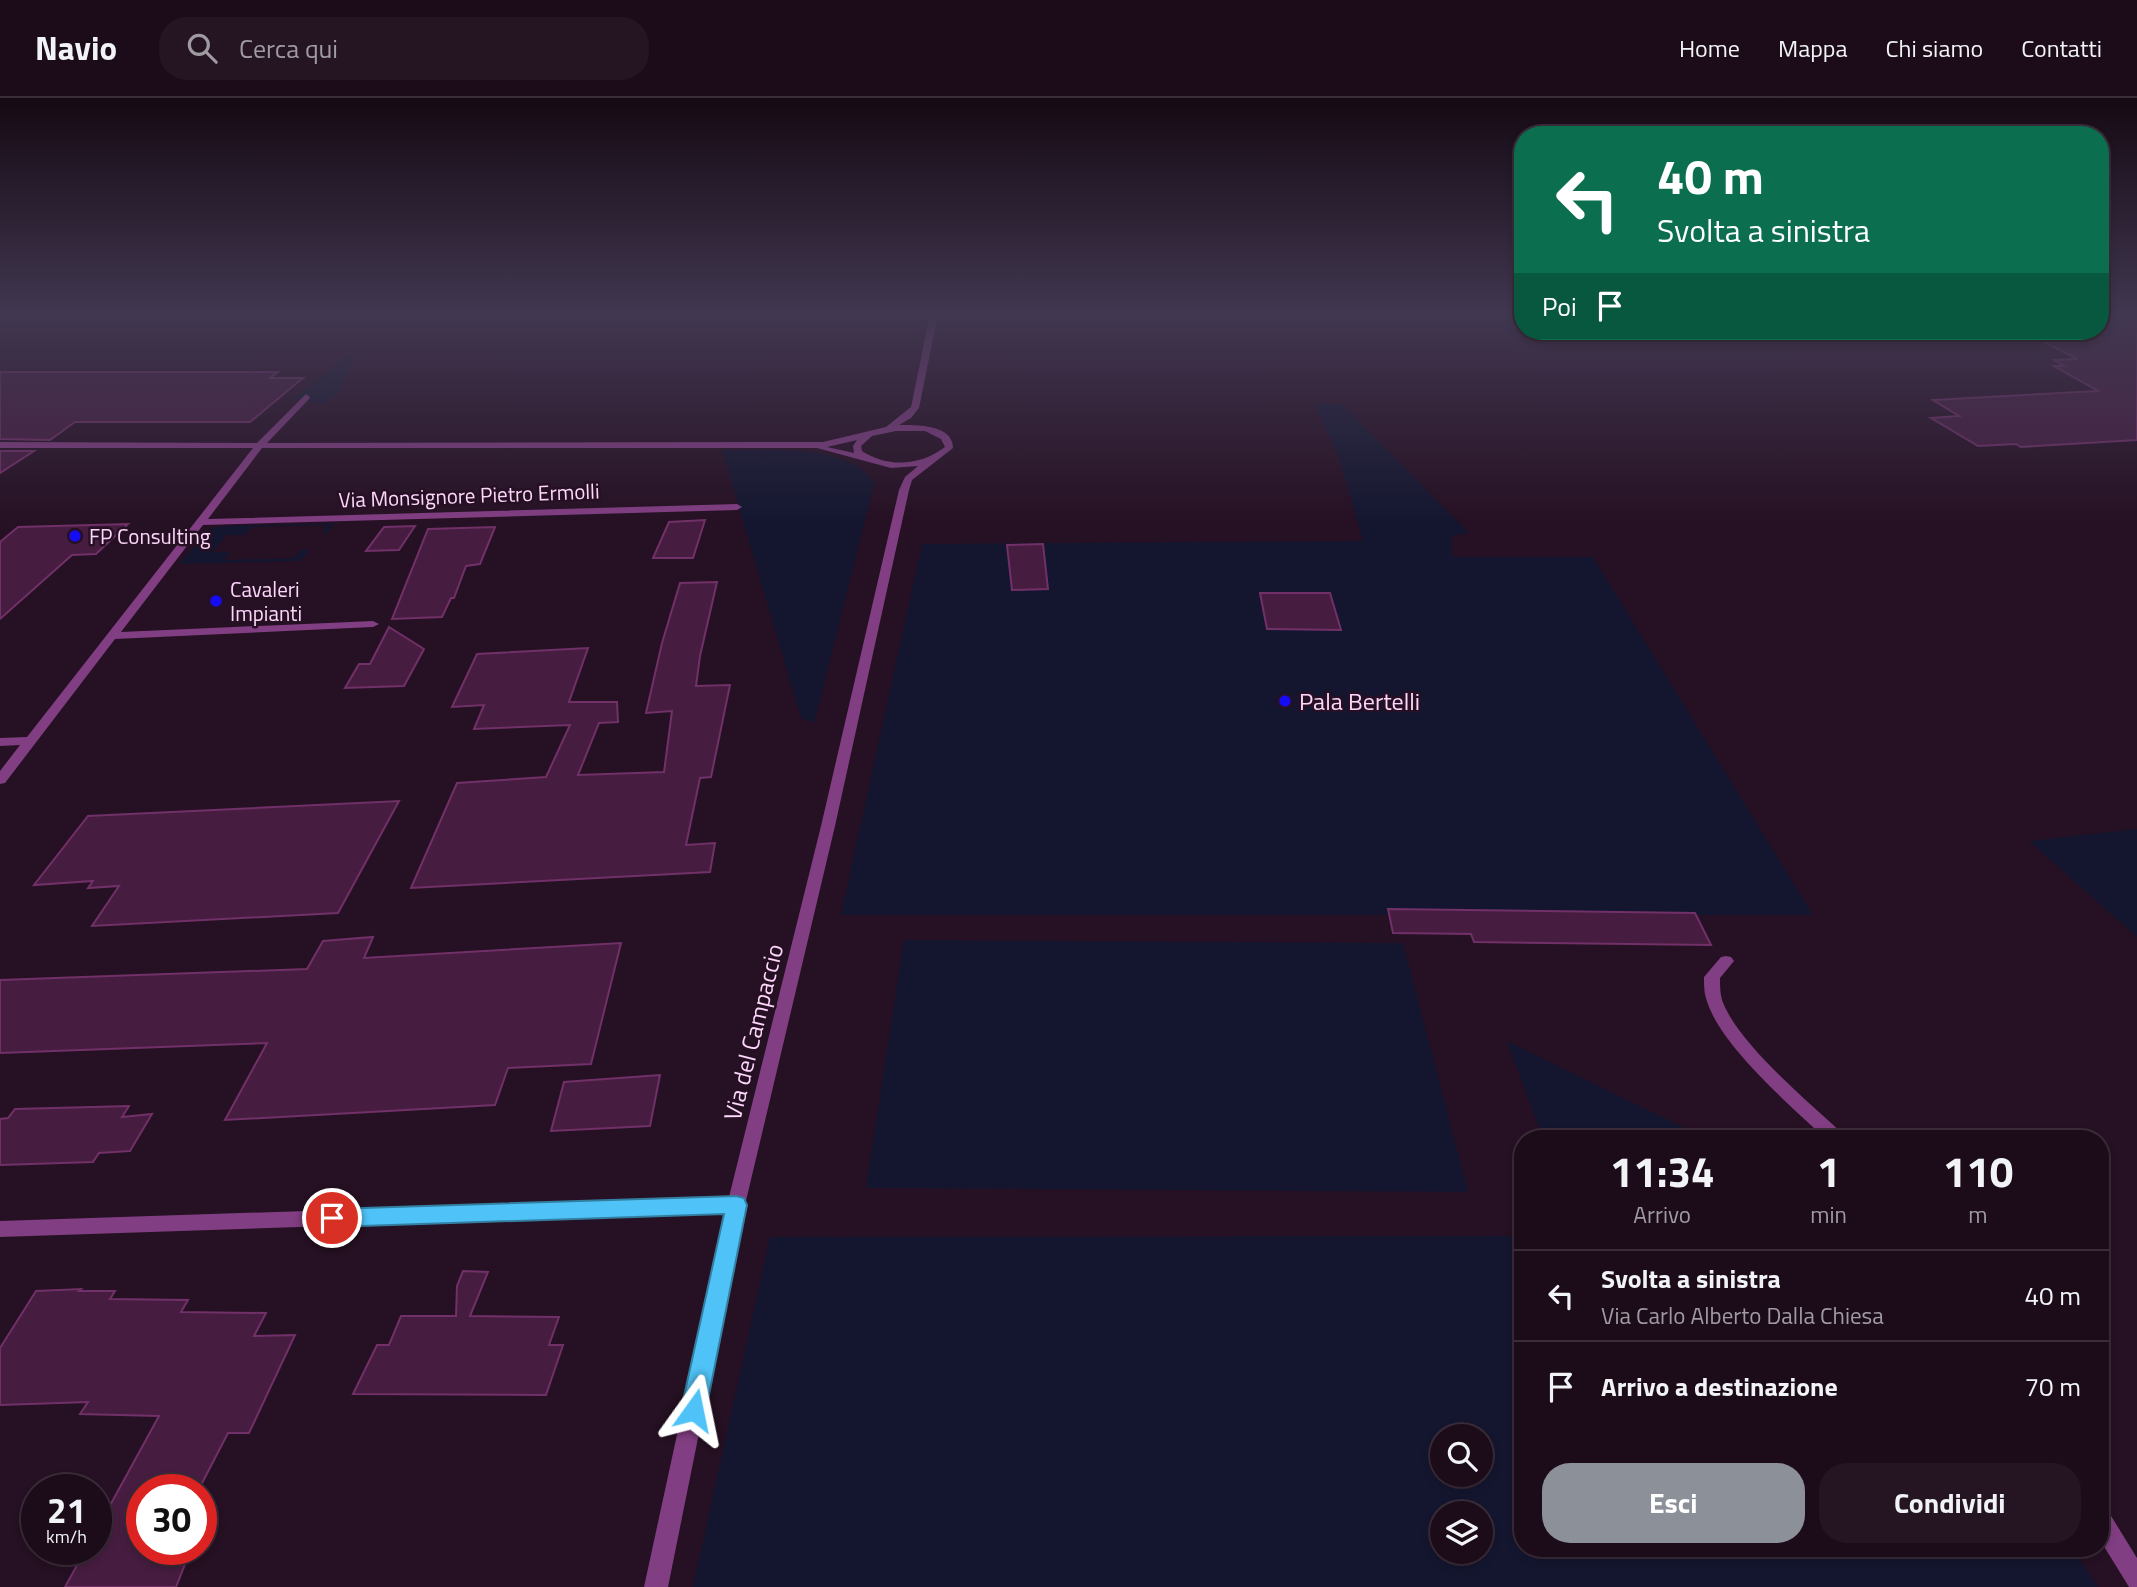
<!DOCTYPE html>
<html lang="it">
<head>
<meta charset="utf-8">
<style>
  :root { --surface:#1c0c1a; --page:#251523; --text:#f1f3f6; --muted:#a09ba2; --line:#3a2c39; --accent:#8c9099 }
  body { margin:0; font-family:"Titillium Web",sans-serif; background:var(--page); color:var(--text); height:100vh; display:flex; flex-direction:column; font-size:26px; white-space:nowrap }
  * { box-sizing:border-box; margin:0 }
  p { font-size:23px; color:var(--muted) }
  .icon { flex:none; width:38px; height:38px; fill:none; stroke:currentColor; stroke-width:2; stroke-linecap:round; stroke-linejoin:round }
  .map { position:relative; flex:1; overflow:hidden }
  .sheet { position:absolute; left:1514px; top:1032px; width:595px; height:427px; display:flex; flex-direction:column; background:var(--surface); border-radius:28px; box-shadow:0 4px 10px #0003,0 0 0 2px var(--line) }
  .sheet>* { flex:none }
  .guide { position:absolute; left:1514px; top:28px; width:595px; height:214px; border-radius:28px; box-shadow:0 4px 10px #0003,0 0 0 2px var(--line); background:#0b6e4f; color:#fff; overflow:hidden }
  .controls { position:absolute; left:1430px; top:1326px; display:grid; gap:14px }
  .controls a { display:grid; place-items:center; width:63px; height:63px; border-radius:50%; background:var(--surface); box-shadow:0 4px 10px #0003,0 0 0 2px var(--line); font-size:35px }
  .speed { position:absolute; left:21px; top:1376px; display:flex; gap:14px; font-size:35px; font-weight:700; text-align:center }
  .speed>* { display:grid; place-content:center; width:91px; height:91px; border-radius:50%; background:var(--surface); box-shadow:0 4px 10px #0003,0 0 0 2px var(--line); line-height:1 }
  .speed small { font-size:18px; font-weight:400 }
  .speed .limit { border:10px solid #d22; background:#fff; color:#111 }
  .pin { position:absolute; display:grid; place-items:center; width:60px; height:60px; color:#fff; margin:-30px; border:4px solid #fff; border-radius:50%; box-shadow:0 2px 7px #0007 }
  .me { position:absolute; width:77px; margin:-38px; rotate:12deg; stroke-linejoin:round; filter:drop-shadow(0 0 5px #0008) }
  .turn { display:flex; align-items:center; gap:24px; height:147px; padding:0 28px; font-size:32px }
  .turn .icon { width:91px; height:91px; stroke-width:2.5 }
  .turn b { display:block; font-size:49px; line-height:60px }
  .then { display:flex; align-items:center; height:66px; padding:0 28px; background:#0003; gap:14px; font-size:26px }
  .eta { display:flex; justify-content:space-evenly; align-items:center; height:119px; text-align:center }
  .eta b { font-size:42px; font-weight:700; line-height:49px }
  .button { display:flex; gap:14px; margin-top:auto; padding:14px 28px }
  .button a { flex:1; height:80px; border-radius:28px; background:var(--accent); color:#fff; font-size:28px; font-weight:700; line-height:80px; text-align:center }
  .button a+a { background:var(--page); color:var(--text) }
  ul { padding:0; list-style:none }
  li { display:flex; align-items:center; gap:21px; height:91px; padding:0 28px; border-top:2px solid var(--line) }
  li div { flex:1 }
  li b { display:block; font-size:26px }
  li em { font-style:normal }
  header { display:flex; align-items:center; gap:42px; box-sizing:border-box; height:98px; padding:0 35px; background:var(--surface); border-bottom:2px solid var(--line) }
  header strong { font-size:33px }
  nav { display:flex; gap:38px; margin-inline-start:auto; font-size:24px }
  .search { width:490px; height:63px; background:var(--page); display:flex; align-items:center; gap:18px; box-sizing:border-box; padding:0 24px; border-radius:28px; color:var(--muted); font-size:26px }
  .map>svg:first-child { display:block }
  .green { fill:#14162f; fill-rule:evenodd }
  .building { fill:#461d40; stroke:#713068; stroke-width:2 }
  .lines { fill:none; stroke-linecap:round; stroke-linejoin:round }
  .minor { fill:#813e82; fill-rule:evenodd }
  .route { fill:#4fc3f7; stroke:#337fa1; stroke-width:2 }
  .poi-dot { fill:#150cf4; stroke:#261023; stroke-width:2.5 }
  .labels { text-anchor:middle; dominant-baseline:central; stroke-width:5; stroke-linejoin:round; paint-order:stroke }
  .far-street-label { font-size:21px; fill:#fdd7fb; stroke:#261023 }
  .far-poi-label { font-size:21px; fill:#fdd7fb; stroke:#261023; text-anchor:start }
  .poi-label { font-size:24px; fill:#fdd7fb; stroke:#261023; text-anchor:start }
  .street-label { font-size:24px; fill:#fdd7fb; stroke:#261023 }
</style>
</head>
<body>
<header>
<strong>Navio</strong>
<div class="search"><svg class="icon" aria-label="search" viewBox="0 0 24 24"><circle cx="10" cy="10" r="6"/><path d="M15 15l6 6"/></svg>Cerca qui</div>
<nav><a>Home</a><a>Mappa</a><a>Chi siamo</a><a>Contatti</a></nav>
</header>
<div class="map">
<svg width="2137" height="1489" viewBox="0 0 2137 1489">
  <rect width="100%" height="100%" fill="#261023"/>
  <g class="green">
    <path d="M348 257 356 259 338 294 326 306 294 301Z"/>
    <path d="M1341 305 1469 435 1452 438V459H1593L1813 817H841L922 446 1363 443 1339 359 1314 306Z"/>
    <path d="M722 352C763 353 852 344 874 386L814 625 801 620Z"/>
    <path d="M335 425 327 435H322L327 427 252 429 245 437H227L212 454H230L224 462 294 460 301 452 310 451 301 463 178 466 211 431 222 428Z"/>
    <path d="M2137 731V839L2029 743Z"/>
    <path d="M904 842 1403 845 1468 1094 866 1090Z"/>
    <path d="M1507 943 1707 1041H1543Z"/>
    <path d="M1522 1138V1451H2073L2098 1489H693L770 1139ZM1442 1339H1480V1377H1442ZM1442 1416H1480V1454H1442Z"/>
  </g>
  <g class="building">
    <path d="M2100 216H2137V342L2021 349 2016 346 1978 348 1931 320 1959 318 1933 302 2098 293 2054 268H2064L2054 262 2078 261 2021 233H2100Z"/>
    <path d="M0 274H278L270 280H303L250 324H75L50 342 0 341Z"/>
    <path d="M0 353H34L0 375Z"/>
    <path d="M705 422 693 460H653L669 424Z"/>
    <path d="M128 426 96 456 72 457 0 521V444L18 429Z"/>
    <path d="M415 428 399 452 366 453 384 429Z"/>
    <path d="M495 429 480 466 466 468 454 500H451L442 519 392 521 428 431Z"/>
    <path d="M1043 446 1048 491 1012 492 1007 447Z"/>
    <path d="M717 484 700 558 696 588 730 587 711 679 700 680 686 747 715 745 710 774 411 790 457 685 546 679 570 627 474 631 484 607 452 609 477 556 588 550 569 604H617L618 624 599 625 578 677 664 674 672 613 646 615 662 545 680 485Z"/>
    <path d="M1260 495H1330L1341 532 1267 531Z"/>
    <path d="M389 529 424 551 404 588 345 590 359 566H370Z"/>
    <path d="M399 703 338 815 92 828 119 788 88 790 93 783 34 787 88 718Z"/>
    <path d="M1388 811 1695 815 1711 847 1474 844 1471 836 1393 835Z"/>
    <path d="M373 839 364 860 621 845 591 966 508 970 495 1007 225 1022 267 945 0 955V882L307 871 323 843Z"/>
    <path d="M660 977 650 1028 551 1033 564 984Z"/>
    <path d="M129 1008 122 1019 152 1016 130 1053 99 1055 93 1064 0 1067V1021L8 1020 15 1011Z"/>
    <path d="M463 1173 488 1174 470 1218 559 1219 549 1247H563L546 1297 353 1296 377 1247H389L401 1218H456L457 1188Z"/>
    <path d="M81 1191 79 1193H115L110 1201 188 1202 181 1214 266 1215 254 1238 295 1237 249 1335H228L199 1391H142V1451H191L176 1489H65L86 1451H96V1433L159 1318 80 1316 88 1304 0 1307V1250L36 1193Z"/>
  </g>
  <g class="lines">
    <g class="minor">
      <path d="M930 216H938L919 310 911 320 899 327C916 327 953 326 953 350L912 382 909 392 835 728 745 1107 668 1489H644L725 1115 0 1139V1123L729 1099 821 728 899 392 905 379 918 368 891 370 817 350H262L208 421 737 406 742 409 737 412 203 427 121 534 373 523 379 526 373 529 115 541 5 685 0 686V673L20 647 0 648V640L27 639 253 350H0V344L257 345 306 296 310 299 309 301 267 345 823 344 886 329 911 309ZM896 333H925L941 341 945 349C920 368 888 370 862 353L861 348 872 338ZM857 342 853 348 854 355 827 349Z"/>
      <path d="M1726 858 1731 859 1734 863 1720 880C1720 887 1720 895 1722 902 1737 945 1809 1004 1843 1036L1846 1041H1826C1791 1008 1718 946 1706 900 1704 894 1704 885 1704 879L1721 859Z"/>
      <path d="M2100 1410 2108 1413 2137 1460V1489H2129L2100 1442Z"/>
    </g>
  </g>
  <linearGradient id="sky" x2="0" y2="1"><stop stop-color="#150913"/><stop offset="0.51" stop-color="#413750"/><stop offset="1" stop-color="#413750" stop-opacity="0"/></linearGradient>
  <rect width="2137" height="424" fill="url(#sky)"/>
  <path class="route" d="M736 1098 744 1100 747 1107 706 1312 702 1321 694 1324 685 1321 681 1312 724 1116 332 1129 324 1126 321 1120 324 1114 332 1111Z"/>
  <g class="poi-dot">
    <circle cx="75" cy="438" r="7"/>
    <circle cx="216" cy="503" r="7"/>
    <circle cx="1285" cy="603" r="7"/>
  </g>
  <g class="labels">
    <g class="far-street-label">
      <text transform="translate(469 397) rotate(-2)">Via Monsignore Pietro Ermolli</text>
    </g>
    <g class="far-poi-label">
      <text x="89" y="438">FP Consulting</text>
      <text x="230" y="491">Cavaleri<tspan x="230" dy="24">Impianti</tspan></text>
    </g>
    <g class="poi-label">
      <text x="1299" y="603">Pala Bertelli</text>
    </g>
    <g class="street-label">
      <text transform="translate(753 934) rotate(-76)">Via del Campaccio</text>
    </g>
  </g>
</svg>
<div class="controls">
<a><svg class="icon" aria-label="search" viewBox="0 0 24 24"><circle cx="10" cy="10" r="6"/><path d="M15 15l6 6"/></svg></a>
<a><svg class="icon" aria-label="layers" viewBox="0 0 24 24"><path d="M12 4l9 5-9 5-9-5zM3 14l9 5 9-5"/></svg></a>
</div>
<div class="speed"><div>21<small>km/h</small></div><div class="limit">30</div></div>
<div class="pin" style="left:332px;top:1120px;background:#d93025"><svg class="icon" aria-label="arrive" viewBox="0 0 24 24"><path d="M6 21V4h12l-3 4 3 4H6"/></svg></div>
<svg class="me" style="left:694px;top:1312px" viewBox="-20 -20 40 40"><path d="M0-17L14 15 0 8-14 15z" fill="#4fc3f7" stroke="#fff" stroke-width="4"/></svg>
<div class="guide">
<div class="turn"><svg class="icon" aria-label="left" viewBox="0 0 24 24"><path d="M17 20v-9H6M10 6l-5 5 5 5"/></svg><div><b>40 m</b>Svolta a sinistra</div></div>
<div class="then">Poi<svg class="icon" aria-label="arrive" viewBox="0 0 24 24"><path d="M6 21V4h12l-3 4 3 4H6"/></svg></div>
</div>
<section class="sheet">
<div class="eta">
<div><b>11:34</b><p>Arrivo</p></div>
<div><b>1</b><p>min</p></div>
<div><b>110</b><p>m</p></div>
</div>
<ul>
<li><svg class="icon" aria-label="left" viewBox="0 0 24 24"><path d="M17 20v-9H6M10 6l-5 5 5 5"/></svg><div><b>Svolta a sinistra</b><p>Via Carlo Alberto Dalla Chiesa</p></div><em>40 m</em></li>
<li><svg class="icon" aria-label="arrive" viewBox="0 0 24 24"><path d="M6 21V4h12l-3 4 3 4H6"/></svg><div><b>Arrivo a destinazione</b></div><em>70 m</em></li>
</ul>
<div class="button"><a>Esci</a><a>Condividi</a></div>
</section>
</div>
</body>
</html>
